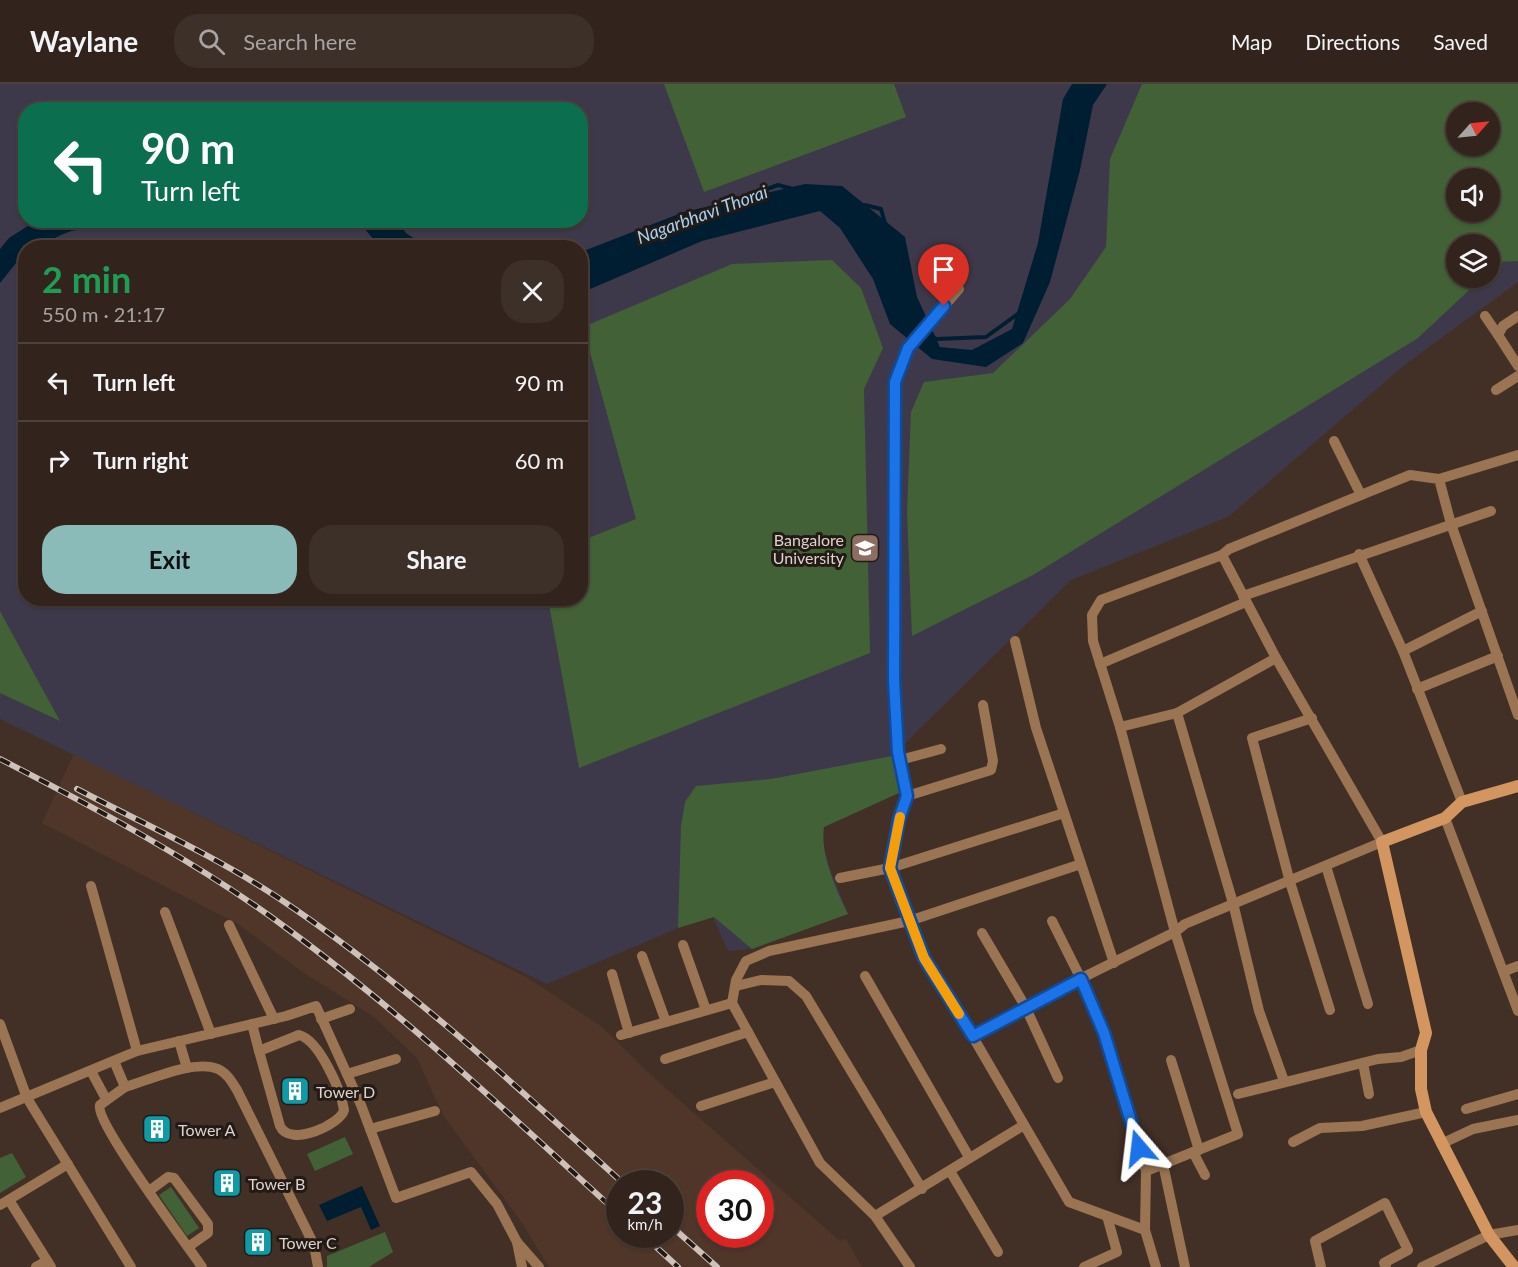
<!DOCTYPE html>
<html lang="en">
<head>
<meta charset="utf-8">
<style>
  :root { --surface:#32241c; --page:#3d3029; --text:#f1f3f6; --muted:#a8a4a3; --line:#4d413b; --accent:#8bbbb9 }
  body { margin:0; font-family:Lato,sans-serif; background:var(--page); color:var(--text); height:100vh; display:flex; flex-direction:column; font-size:22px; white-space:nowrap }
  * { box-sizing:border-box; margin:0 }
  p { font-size:20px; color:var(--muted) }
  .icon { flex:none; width:33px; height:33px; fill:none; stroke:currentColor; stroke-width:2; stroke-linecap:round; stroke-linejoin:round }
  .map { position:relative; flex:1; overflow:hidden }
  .sheet { position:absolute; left:18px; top:156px; width:570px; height:366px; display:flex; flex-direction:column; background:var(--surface); border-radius:24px; box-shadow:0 2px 4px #0004,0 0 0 2px var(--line) }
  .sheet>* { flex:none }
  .top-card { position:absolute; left:18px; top:18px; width:570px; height:126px; border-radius:24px; box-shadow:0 2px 4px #0004,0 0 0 2px var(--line); background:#0b6e4f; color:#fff; overflow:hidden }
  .needle { width:39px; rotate:63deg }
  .controls { position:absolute; left:1446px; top:18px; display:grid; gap:12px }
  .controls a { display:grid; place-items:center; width:54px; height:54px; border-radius:50%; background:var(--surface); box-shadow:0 2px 4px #0004,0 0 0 2px var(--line); font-size:30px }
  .speed { position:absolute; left:606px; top:1086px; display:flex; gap:12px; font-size:30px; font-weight:700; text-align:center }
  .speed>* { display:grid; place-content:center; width:78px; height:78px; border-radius:50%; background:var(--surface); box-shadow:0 2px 4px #0004,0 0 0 2px var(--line); line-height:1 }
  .speed small { font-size:15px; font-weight:400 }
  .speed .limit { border:9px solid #d22; background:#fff; color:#111 }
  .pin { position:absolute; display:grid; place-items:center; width:51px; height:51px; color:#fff; margin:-62px -26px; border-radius:50% 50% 50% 0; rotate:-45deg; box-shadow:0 0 6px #0007 }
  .pin .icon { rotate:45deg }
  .me { position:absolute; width:66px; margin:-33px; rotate:343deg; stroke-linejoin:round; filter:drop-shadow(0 0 4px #0008) }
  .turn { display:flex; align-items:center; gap:21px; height:126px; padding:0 24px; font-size:27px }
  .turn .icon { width:78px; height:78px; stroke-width:2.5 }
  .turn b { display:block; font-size:42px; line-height:51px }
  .round { display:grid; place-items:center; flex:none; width:63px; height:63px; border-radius:24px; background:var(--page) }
  .head { display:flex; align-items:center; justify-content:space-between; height:102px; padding:0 24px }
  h1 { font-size:36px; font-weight:700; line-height:45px; color:#1e9e55 }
  .action { display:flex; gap:12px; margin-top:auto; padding:12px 24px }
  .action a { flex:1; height:69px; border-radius:24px; background:var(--accent); color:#111; font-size:24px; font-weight:700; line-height:69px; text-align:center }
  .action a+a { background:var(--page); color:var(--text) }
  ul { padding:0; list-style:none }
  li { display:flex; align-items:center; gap:18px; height:78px; padding:0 24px; border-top:2px solid var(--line) }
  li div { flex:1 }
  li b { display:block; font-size:22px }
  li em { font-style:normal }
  header { display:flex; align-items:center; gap:36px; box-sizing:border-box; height:84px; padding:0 30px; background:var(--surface); border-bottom:2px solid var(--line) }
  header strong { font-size:28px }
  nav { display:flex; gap:33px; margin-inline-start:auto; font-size:21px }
  .search { width:420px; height:54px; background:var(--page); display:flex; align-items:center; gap:15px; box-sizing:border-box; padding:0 21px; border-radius:24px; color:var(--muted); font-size:22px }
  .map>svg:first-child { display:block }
  .built { fill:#4f3629; fill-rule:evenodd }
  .education { fill:#3e394a; fill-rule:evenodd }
  .green { fill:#426136; fill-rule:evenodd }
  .water { fill:#001e32 }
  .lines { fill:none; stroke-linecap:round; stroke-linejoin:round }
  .stream { stroke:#001e32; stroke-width:4 }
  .street { stroke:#9a7453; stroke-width:10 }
  .secondary { stroke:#d39660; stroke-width:12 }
  .rail-casing { stroke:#cdc1ba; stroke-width:6 }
  .rail { stroke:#231a16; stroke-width:4; stroke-dasharray:11; stroke-linecap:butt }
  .route-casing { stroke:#114b97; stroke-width:15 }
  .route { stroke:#1a73e8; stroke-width:10 }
  .slow { stroke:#f59e0b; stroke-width:10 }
  .labels { text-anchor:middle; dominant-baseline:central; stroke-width:6; stroke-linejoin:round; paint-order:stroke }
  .poi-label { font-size:16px; fill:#dfd3cd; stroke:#231a16; text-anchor:start }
  .water-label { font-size:18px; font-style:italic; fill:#a3d2f7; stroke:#231a16 }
</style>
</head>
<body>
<header>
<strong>Waylane</strong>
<div class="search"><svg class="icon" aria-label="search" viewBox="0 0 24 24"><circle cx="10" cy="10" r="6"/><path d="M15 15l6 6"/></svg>Search here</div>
<nav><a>Map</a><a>Directions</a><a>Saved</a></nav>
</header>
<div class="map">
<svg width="1518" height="1183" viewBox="0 0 1518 1183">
  <rect width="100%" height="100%" fill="#423026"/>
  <path class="built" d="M74 670 526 893 601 942 654 994 840 1157 846 1155 862 1183H549L520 1136 443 1031 417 974 374 933 304 889 238 840 42 739ZM620 1100H670V1150H620ZM710 1100H760V1150H710Z"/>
  <path class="education" d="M0 0H1518V198L1407 279 1228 433 1071 496 892 672 901 708 824 743 822 755 828 779 848 830 752 865 728 867 713 833 678 844 547 900 0 635ZM26 26H580V136H26ZM1456 28H1490V62H1456ZM1456 94H1490V128H1456ZM1456 160H1490V194H1456ZM26 164H580V514H26Z"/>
  <g class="green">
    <path d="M664 0H894L906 33 704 108Z"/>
    <path d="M1142 0H1518V177L1498 178 1490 186V160H1456V194H1482L1418 254 1033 491 912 552 907 428 911 328 924 298 993 289 1070 215 1106 163 1110 75ZM1456 28H1490V62H1456ZM1456 94H1490V128H1456Z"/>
    <path d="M832 176 861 204 883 264 864 305 870 569 579 684 548 515 580 514 581 457 636 435 583 243 732 180Z"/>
    <path d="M0 527 2 531 60 637 0 609Z"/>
    <path d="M892 672 901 708 824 743C820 771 836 805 848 830L752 865 714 833 678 844 681 742 685 718 696 702 771 695Z"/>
    <path d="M345 1053 353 1070 315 1087 307 1070Z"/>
    <path d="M12 1069 26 1093 0 1109V1074Z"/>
    <path d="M171 1103 199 1144 187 1152 159 1111Z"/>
    <path d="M385 1148 393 1168 369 1183H327V1172Z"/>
  </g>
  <g class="water">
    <path d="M1072 0H1107L1093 21 1080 86 1050 198 1023 259 986 283 932 275 890 240 873 195 840 144 820 127 702 157 581 209V168L684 128 805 100 842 102 905 153 917 213 940 263 972 266 1012 245 1038 159 1063 15Z"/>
    <path d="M37 136H178V137C145 150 112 141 77 146 59 148 45 164 26 164L25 168 0 199V165L9 154Z"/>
    <path d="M358 137H397L406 149 427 163H380Z"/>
    <path d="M362 1102 380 1142 371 1146 361 1123 327 1137 319 1121Z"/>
  </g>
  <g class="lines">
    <g class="stream">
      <path d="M737 116 778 101 793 105"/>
      <path d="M865 121 881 125 885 139"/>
      <path d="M933 253 936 255 986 253 1019 229"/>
    </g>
    <g class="street">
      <path d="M1485 232 1498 251"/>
      <path d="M1518 232 1503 242 1498 251 1518 282"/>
      <path d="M1496 306 1518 292"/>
      <path d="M1334 357 1361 411"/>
      <path d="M1439 395 1518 371"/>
      <path d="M1359 470 1403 567 1462 718"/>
      <path d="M1243 512 1491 427"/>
      <path d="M1015 557 1036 644 1114 879"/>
      <path d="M1403 567 1482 527"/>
      <path d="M1100 580 1246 518"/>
      <path d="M1417 605 1498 572"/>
      <path d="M1177 629 1233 819 1259 927 1284 997"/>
      <path d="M1312 634 1252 654 1290 798 1330 926"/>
      <path d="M1120 643 1177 629 1276 574"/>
      <path d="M900 676 941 665"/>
      <path d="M907 712 898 668 894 596 895 298 908 264 959 205"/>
      <path d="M1445 734 1518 927"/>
      <path d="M1326 782 1368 920"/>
      <path d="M840 794 890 784 1064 729"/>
      <path d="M91 802 137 967"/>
      <path d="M165 828 211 950"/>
      <path d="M1052 837 1081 895 1104 949 1146 1087"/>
      <path d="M229 841 274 935"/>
      <path d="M982 849 1025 922 1058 994"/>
      <path d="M683 861 706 926"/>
      <path d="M642 872 666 938"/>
      <path d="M1505 887 1518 882"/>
      <path d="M612 890 629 949"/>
      <path d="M865 892 969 1073"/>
      <path d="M736 902 761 896 789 897 806 912 922 1105"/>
      <path d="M321 935 350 925"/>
      <path d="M0 940 27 1014 131 1183"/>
      <path d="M252 940 259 967"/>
      <path d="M299 951C319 956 341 1006 344 1026 341 1040 290 1064 280 1042L259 967Z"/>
      <path d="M621 951 732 919"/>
      <path d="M973 953 924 874 890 784 899 735 907 712 991 686 993 677 983 621"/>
      <path d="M179 957 187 984"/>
      <path d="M665 975 748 948"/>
      <path d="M1171 976 1199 1066"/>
      <path d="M114 977 125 1003C149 996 194 975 218 985 227 989 232 998 237 1006L314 1161 318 1183"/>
      <path d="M1363 979 1369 1010"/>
      <path d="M91 987 106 1015"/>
      <path d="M347 990 396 975"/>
      <path d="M125 1003 100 1021C94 1037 187 1161 202 1183"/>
      <path d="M1238 1010 1378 975 1401 973 1421 966"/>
      <path d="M701 1022 775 998"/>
      <path d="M0 1024 137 967 286 932 316 922 361 1021 396 1114 471 1088 497 1120 517 1158 539 1183"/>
      <path d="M1466 1025 1518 1010"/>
      <path d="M370 1045 435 1027"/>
      <path d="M1293 1058 1320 1044 1362 1042 1426 1028"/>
      <path d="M1441 1060 1473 1045 1518 1036"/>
      <path d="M1193 1068 1205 1091"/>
      <path d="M1163 1080 1185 1183"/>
      <path d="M950 1087 998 1168"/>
      <path d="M149 1107 168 1093 174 1094 208 1140V1149L188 1163"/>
      <path d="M9 1116 51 1183"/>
      <path d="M0 1121 68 1080"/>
      <path d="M875 1132 1024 1041"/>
      <path d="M1145 1146 1146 1087 1238 1050 1175 848 1120 643 1093 557 1092 531 1101 516 1222 471 1229 465 1410 391 1439 395 1451 440 1518 631"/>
      <path d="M517 1158 522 1183"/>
      <path d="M36 1183 47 1177"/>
      <path d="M910 1183 875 1132 820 1079 732 919 736 896 746 877 769 867 909 837 1081 780"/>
      <path d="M1084 1183 1117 1168 1107 1132"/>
      <path d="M1156 1183 1145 1146 1069 1118 973 953 1025 922 1175 848 1185 840 1382 758 1276 574 1222 471"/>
      <path d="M1321 1183 1315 1157 1385 1119 1408 1166 1384 1179 1386 1183"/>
      <path d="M1422 1183 1489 1151 1518 1146"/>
    </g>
    <path class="secondary" d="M1514 1183 1489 1151 1426 1028 1421 1005V966L1426 949 1382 758 1445 734 1462 718 1518 702"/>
    <g class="rail-casing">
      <g id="rail">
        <path d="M0 675C99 726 199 779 289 846 406 932 512 1033 620 1131"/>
        <path d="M77 705C144 740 215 772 277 813 403 897 513 999 624 1100"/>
        <path d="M670 1141 717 1183"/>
        <path d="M642 1150 678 1183"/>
      </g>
    </g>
    <use href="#rail" class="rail"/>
  </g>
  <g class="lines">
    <g class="route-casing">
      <path id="route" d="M944 222 908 264 895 298 894 596 898 668 907 712 899 735 890 784 924 874 973 952 1081 895 1104 949 1139 1064"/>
    </g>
    <use href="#route" class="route"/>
    <path class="slow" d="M900 733 890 784 924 874 959 930"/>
  </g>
  <defs>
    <g id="university-square" transform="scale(1.5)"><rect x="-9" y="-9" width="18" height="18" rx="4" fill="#8d6e63" stroke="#231a16"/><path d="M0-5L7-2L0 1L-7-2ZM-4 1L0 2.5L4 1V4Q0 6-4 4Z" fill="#fff"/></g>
    <g id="building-square" transform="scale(1.5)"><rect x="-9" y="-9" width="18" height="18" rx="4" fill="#0f9aa8" stroke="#231a16"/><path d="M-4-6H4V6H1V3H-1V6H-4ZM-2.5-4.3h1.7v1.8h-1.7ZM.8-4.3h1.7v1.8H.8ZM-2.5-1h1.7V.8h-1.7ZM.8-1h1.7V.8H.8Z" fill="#fff"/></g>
  </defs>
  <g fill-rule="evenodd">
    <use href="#university-square" x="865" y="464"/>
    <use href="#building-square" x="295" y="1007"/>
    <use href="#building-square" x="157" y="1045"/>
    <use href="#building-square" x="227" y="1099"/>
    <use href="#building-square" x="258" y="1158"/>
  </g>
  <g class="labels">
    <g class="poi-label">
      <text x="844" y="455" text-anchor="end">Bangalore<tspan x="844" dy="18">University</tspan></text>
      <text x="316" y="1007">Tower D</text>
      <text x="178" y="1045">Tower A</text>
      <text x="248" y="1099">Tower B</text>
      <text x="279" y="1158">Tower C</text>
    </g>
    <g class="water-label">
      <text transform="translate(702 130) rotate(-20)">Nagarbhavi Thorai</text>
    </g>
  </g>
</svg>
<div class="controls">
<a><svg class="needle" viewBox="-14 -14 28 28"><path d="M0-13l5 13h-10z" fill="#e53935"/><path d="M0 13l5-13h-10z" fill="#a8a4a3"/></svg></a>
<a><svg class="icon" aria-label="sound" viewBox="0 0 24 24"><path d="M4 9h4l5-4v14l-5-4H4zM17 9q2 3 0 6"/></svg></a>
<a><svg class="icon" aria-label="layers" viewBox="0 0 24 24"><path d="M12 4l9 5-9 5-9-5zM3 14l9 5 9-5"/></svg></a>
</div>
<div class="speed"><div>23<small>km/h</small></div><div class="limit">30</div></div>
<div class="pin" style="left:944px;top:222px;background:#d93025"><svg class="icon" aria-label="arrive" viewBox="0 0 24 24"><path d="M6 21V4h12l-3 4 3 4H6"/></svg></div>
<svg class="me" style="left:1139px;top:1064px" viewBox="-20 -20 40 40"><path d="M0-17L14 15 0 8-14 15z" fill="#1a73e8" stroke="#fff" stroke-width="4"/></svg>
<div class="top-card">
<div class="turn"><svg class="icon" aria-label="left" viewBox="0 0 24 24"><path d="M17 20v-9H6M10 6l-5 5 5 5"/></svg><div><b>90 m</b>Turn left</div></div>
</div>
<section class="sheet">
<div class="head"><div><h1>2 min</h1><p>550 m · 21:17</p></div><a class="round"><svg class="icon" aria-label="close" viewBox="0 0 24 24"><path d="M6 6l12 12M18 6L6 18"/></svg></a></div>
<ul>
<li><svg class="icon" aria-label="left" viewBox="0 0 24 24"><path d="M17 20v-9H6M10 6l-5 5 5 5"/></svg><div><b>Turn left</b></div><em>90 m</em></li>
<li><svg class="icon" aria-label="right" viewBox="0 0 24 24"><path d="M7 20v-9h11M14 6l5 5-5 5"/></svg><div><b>Turn right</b></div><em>60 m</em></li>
</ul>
<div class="action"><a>Exit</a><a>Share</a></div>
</section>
</div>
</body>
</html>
